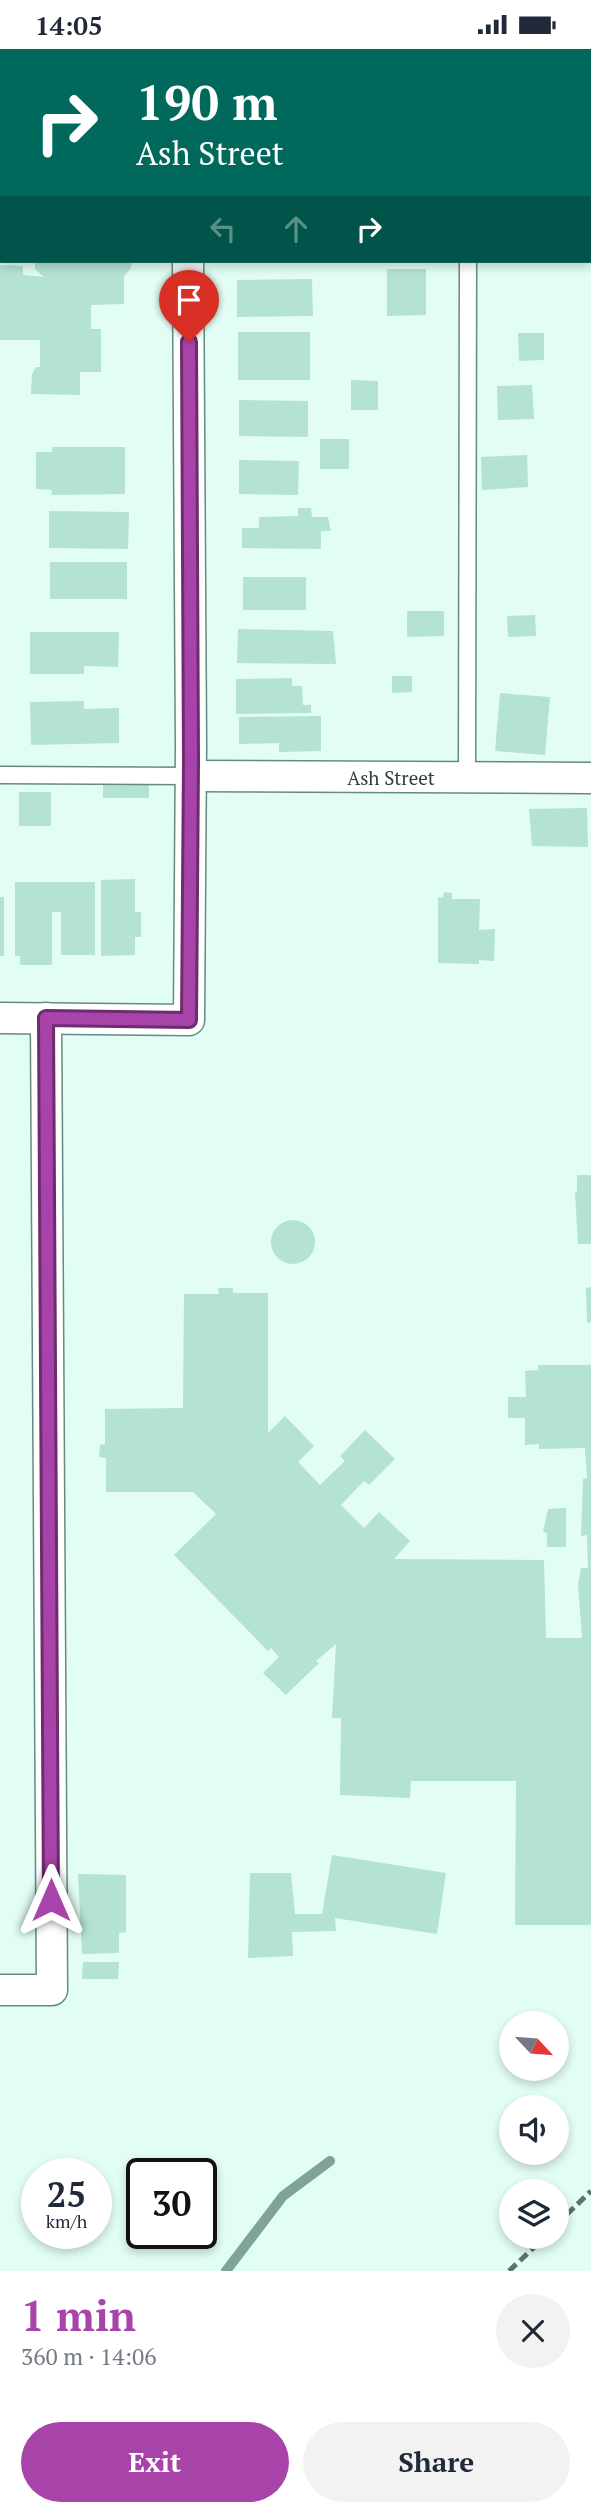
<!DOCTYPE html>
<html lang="en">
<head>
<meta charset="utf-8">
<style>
  :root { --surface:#fff; --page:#f2f2f3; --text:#1f2937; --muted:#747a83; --accent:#a743a9 }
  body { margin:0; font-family:"PT Serif",serif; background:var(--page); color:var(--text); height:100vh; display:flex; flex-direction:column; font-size:26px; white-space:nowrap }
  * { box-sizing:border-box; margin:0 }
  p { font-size:23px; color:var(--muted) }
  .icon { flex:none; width:38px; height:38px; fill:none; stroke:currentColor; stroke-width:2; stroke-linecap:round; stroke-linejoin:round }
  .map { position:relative; height:2222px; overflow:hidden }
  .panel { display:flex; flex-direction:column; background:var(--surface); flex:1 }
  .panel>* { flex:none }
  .guide { position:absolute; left:0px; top:0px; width:592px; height:214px; box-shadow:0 4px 10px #0003; background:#00695c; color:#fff; overflow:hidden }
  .needle { width:46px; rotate:116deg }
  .buttons { position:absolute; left:499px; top:1962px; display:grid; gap:14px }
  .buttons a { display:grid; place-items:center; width:70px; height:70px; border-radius:50%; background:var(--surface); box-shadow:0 4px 10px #0003; font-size:35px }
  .speed { position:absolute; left:21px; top:2109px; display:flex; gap:14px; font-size:35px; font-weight:700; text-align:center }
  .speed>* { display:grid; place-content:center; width:91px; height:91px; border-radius:50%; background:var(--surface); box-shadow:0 4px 10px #0003; line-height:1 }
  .speed small { font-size:18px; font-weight:400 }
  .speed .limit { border:4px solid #111; border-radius:10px; background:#fff; color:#111 }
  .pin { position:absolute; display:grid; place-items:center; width:60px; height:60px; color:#fff; margin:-72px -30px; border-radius:50% 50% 50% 0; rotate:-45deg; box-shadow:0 0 7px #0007 }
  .pin .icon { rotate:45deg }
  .me { position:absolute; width:77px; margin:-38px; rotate:0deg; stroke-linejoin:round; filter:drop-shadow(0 0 5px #0008) }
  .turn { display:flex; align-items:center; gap:24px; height:147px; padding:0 21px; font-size:32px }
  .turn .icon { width:91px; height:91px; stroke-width:2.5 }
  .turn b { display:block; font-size:49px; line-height:60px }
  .lanes { display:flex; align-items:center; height:66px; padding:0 21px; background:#0003; justify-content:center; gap:35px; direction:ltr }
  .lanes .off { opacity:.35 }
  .round { display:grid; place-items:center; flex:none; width:74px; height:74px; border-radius:37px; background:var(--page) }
  .overview { display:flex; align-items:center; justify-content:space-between; height:119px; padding:0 21px }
  h1 { font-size:42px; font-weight:600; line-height:52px; color:var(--accent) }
  .action { display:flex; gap:14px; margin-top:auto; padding:14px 21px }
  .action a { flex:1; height:80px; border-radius:42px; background:var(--accent); color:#fff; font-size:28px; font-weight:600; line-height:80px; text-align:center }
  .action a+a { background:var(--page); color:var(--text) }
  .status { display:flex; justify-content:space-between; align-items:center; height:49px; padding:0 35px; background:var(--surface); direction:ltr }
  .status svg { height:19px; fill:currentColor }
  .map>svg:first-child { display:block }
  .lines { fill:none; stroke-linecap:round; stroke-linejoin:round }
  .stream { stroke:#7fa399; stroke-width:10 }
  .building { fill:#b4e2d5 }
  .service-casing { stroke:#628c81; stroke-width:19 }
  .minor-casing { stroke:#628c81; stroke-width:33 }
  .service { stroke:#fff; stroke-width:16 }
  .minor { stroke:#fff; stroke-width:30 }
  .rail { stroke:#5e736e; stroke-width:5; stroke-dasharray:10 5; stroke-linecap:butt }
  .route-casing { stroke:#6d2c6e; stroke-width:18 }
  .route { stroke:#a743a9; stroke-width:12 }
  .labels { text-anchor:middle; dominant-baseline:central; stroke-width:5; stroke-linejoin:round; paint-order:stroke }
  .street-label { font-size:19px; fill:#2d403b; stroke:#fff }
</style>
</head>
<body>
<div class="status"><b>14:05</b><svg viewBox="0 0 49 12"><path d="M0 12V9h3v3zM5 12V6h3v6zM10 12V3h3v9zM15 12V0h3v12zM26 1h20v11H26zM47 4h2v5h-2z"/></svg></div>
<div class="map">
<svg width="591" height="2222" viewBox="0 0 591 2222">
  <rect width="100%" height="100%" fill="#e2fdf5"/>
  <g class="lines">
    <path class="stream" d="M226 2222 283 2147 330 2112"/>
  </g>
  <g class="building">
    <path d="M35 212H132L131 219 124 227V255L91 256V280H101V323H80V346L31 345 32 325 36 318H40V291H0V216L23 217V226L44 228 35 220Z"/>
    <path d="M387 220H426V266L387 267Z"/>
    <path d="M312 230 313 267 237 268V231Z"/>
    <rect x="238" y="283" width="72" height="48"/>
    <path d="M518 284H544V311L519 312Z"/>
    <path d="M351 331 378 332V361H351Z"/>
    <path d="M532 336 534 370 498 371 497 337Z"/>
    <path d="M239 351 308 352V388L239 387Z"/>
    <rect x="320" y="390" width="29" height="30"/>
    <path d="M52 398H125V445L51 446 52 441 36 440V403H52Z"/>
    <path d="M527 406 528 438 482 441 481 408Z"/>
    <path d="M239 411 299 412 298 446 239 445Z"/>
    <path d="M298 459H311L312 468H328L331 482H321V500L242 499V479H259V468L298 467Z"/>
    <path d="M49 462 129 463 128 500 49 499Z"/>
    <rect x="50" y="513" width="77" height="37"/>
    <rect x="243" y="528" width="63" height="33"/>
    <path d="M407 562H444V587L407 588Z"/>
    <path d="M535 566 536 587 508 588 507 567Z"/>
    <path d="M238 580 333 582 336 615 237 614Z"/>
    <path d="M30 583H119L118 618 84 617V625H30Z"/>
    <path d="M392 627H412V643L392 644Z"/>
    <path d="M292 629V637H302L303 656H311V664L236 665V630Z"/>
    <path d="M500 644 550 648 545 706 495 702Z"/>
    <path d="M84 652V660L119 659V694L31 696 30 653Z"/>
    <path d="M321 667V702L279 703V694L239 695V668Z"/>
    <rect x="103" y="731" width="46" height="18"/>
    <rect x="19" y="743" width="32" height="34"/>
    <path d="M587 759 588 798 532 797 529 760Z"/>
    <path d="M135 830V863H141V888H135V906L101 907V831Z"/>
    <path d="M15 833H95V906H61V863H52V916H20V907H15Z"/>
    <path d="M444 843 452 844V850H480L479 881 495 880 494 912 479 911V915L438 914V848L443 849Z"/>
    <rect x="0" y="848" width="4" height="59"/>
    <path d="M577 1126H591V1195H578L575 1143 577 1142Z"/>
    <circle cx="293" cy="1193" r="22"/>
    <path d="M591 1238V1273L587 1274 586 1239Z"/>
    <path d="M218 1239H233V1244H268V1384L285 1367 314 1397 298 1413 320 1436 345 1412 340 1407 365 1381 395 1410 369 1436 364 1432 341 1456 364 1479 379 1463 410 1492 394 1510 544 1511 546 1589H582L578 1536 581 1519H588L587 1486 581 1487 583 1430 587 1429 585 1399 539 1400V1395L525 1396V1369H508V1348H526L525 1322 538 1321V1316H591V1876H515L516 1732H411L410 1749 340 1746 341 1669H332L336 1595 316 1612 319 1614 286 1646 263 1624 279 1608 271 1599 268 1602 174 1506 216 1465 193 1443H106V1409L99 1408 100 1396 105 1395V1360L183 1359 184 1245H219Z"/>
    <path d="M566 1459V1498H547V1484L543 1483 548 1460Z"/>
    <path d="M332 1806 446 1824 437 1885 335 1869 336 1882 292 1883 293 1907 248 1909 250 1824H291L295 1865H322Z"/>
    <path d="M78 1825 126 1826V1883L119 1884V1904L82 1905Z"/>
    <path d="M83 1913H119L118 1930H82Z"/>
  </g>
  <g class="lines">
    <g class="service-casing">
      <g id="service">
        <path d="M468 0V2"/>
        <path d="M0 726 191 727"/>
        <path d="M467 728 468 212"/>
      </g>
    </g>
    <g class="minor-casing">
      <g id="minor">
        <path d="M0 2H2"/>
        <path d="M30 2 218 0"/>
        <path d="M191 727 591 729"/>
        <path d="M0 969 189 971 191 697 188 212"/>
        <path d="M0 1941H52L46 969"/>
      </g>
    </g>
    <use href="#service" class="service"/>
    <use href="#minor" class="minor"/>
    <g class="rail">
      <path d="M556 2176 591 2142"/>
      <path d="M509 2222 545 2188"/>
    </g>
  </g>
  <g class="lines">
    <g class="route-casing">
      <path id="route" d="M51 1851 46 969 189 971 191 712 189 293"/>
    </g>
    <use href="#route" class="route"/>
  </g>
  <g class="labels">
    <g class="street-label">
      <text x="391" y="728">Ash Street</text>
    </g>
  </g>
</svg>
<div class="buttons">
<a><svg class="needle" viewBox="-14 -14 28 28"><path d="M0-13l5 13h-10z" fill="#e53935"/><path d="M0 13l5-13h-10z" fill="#747a83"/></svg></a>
<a><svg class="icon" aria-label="sound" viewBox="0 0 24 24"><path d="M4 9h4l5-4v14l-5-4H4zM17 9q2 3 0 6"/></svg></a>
<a><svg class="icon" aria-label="layers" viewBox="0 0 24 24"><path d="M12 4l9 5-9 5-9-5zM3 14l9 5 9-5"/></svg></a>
</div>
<div class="speed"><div>25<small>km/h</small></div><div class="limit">30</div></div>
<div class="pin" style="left:189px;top:293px;background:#d93025"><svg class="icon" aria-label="arrive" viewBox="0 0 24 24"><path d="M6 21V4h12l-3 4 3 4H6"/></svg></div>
<svg class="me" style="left:51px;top:1851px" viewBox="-20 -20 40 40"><path d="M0-17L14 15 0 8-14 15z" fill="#a743a9" stroke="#fff" stroke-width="4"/></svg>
<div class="guide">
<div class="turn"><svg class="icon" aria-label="right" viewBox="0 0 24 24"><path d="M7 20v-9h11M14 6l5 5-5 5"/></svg><div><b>190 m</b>Ash Street</div></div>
<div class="lanes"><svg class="icon off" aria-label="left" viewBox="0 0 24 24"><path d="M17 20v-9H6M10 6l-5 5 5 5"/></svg><svg class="icon off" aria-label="ahead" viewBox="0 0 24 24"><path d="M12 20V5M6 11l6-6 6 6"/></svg><svg class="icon" aria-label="right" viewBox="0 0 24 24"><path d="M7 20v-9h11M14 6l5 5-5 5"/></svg></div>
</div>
</div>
<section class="panel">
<div class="overview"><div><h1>1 min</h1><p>360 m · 14:06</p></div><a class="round"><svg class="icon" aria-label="close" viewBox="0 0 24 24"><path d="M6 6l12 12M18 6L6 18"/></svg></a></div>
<div class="action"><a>Exit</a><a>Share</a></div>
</section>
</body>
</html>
